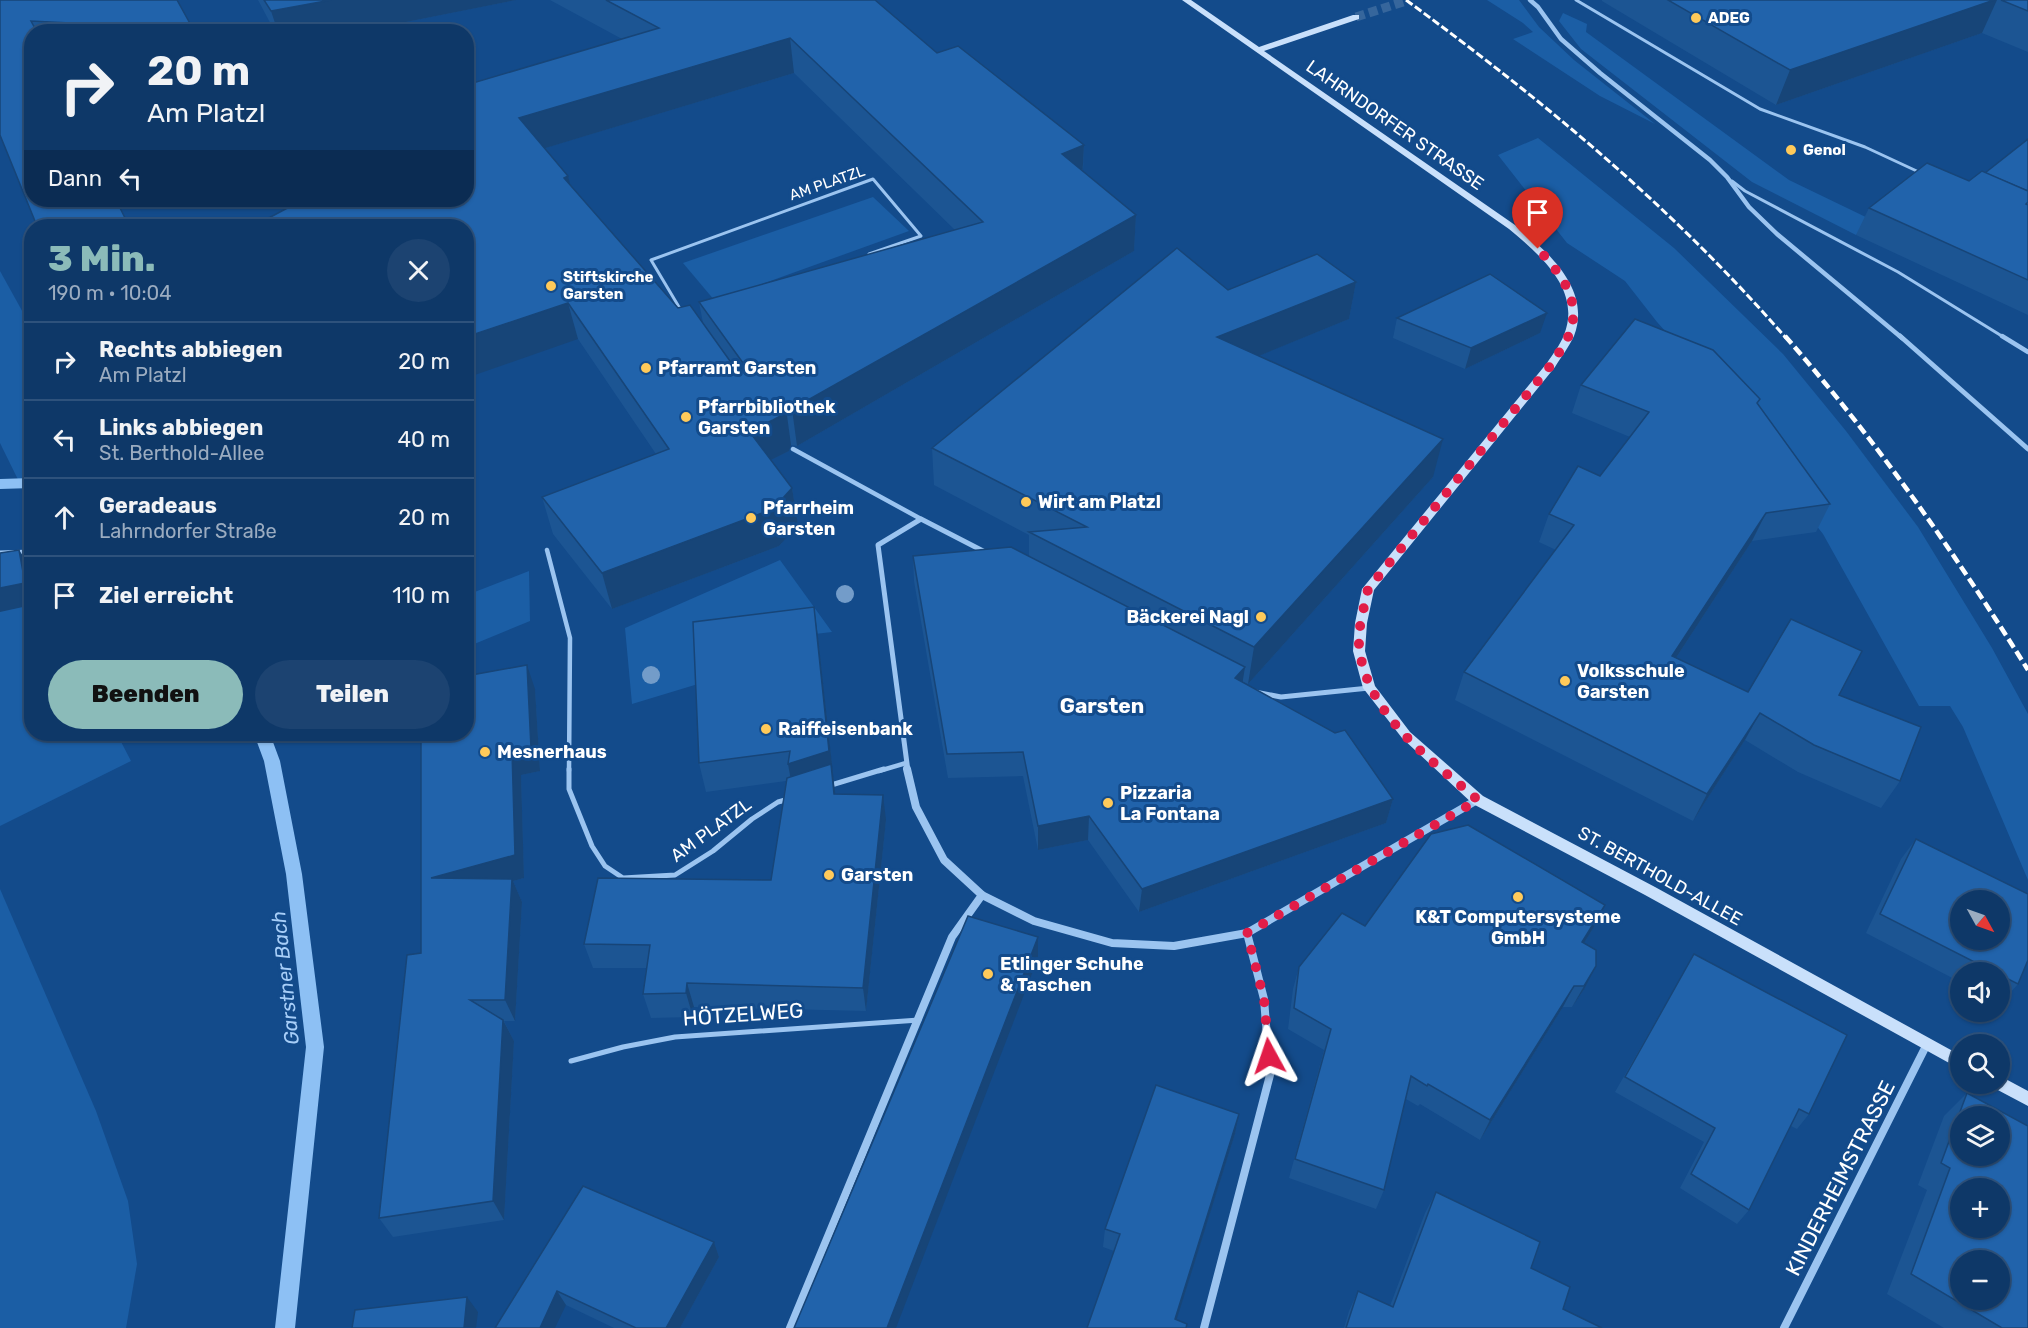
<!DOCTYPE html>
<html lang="de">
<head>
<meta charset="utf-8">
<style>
  :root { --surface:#0e3868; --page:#1c4371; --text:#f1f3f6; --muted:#9bacc0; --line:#2e527c; --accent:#8bbbb9 }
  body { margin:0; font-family:Rubik,sans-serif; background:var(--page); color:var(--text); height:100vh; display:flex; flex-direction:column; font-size:22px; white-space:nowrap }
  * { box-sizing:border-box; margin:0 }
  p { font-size:20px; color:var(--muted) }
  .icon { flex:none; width:33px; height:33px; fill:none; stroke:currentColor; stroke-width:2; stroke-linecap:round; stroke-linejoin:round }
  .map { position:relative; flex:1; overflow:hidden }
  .sheet { position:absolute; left:24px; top:219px; width:450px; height:522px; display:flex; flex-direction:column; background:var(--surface); border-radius:24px; box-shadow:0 2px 4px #0004,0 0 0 2px var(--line) }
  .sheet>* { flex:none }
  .banner { position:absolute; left:24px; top:24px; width:450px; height:183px; border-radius:24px; box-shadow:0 2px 4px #0004,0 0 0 2px var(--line); background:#0e3868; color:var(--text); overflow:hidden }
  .needle { width:39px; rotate:130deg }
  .tools { position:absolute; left:1950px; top:890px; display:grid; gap:12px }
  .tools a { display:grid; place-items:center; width:60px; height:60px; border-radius:50%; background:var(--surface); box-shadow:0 2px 4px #0004,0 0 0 2px var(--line); font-size:30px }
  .pin { position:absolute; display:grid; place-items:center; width:51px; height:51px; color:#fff; margin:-62px -26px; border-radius:50% 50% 50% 0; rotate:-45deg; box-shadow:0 0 6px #0007 }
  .pin .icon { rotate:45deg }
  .me { position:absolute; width:66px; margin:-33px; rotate:355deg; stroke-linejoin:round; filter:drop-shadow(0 0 4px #0008) }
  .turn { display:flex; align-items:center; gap:21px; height:126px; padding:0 24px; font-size:27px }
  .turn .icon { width:78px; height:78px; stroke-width:2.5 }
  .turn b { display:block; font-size:42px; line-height:51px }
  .then { display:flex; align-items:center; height:57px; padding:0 24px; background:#0003; gap:12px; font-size:22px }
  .round { display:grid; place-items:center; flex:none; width:63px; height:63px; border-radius:32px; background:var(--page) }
  .headline { display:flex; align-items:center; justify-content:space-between; height:102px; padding:0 24px }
  h1 { font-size:36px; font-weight:800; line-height:45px; color:var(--accent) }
  .action { display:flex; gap:12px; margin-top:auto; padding:12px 24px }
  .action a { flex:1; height:69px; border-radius:36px; background:var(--accent); color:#111; font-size:24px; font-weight:800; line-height:69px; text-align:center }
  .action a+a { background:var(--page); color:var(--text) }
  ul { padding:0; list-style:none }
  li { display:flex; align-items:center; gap:18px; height:78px; padding:0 24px; border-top:2px solid var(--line) }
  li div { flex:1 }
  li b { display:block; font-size:22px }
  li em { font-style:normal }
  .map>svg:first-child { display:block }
  .green { fill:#1b5ea5 }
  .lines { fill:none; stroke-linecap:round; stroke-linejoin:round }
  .stream { fill:#8dc0f4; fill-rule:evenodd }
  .secondary-tunnel { stroke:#36669c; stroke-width:9; stroke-dasharray:9 4.5; stroke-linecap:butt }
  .lane-far2 { stroke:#9bc4f0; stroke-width:3 }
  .lane-far1 { stroke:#9bc4f0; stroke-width:4.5 }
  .lane { stroke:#9bc4f0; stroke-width:5 }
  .street-far2 { stroke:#9bc4f0; stroke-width:4.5 }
  .street-far1 { stroke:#9bc4f0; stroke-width:5 }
  .street { stroke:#9bc4f0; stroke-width:8 }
  .secondary { fill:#c9e0fb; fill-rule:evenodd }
  .rail-far1 { stroke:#fff; stroke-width:3; stroke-dasharray:8 3; stroke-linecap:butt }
  .rail { stroke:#fff; stroke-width:4.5; stroke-dasharray:10 4.5; stroke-linecap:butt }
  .tree { fill:#739cc9 }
  .wall { fill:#1c5593; fill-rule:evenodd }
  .shaded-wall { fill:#174578 }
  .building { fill:#2163ab; stroke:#174578; stroke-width:1.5; fill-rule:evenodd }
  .route { stroke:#e11d48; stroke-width:10; stroke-dasharray:0 18 }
  .poi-dot { fill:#ffca5a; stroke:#134b8b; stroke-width:2 }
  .labels { text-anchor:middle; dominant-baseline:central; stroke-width:6; stroke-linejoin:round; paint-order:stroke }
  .far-poi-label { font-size:15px; font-weight:bold; fill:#fff; stroke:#134b8b; text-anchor:start }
  .far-street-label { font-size:15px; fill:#fff; stroke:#134b8b }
  .street-label { font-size:18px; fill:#fff; stroke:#134b8b }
  .poi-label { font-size:18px; font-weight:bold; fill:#fff; stroke:#134b8b; text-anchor:start }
  .water-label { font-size:20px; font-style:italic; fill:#a7cef8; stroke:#134b8b }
  .quarter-label { font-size:21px; font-weight:bold; fill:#fff; stroke:#134b8b }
  .near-street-label { font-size:21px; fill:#fff; stroke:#134b8b }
</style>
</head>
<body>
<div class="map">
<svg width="2028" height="1328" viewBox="0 0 2028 1328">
  <rect width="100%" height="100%" fill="#134b8b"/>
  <g class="green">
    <path d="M1487 0H1519L1539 27 1574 60 1655 124 1600 96 1513 39 1533 32 1523 23Z"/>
    <path d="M1563 13 1587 24 1586 32 1789 180 1874 221 1856 235 1752 182 1581 49 1559 21Z"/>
    <path d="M1538 138 1674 248 1783 354 1846 431 1918 527 1992 648 2028 714V880L1963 727 1950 706H1919L1823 534 1766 461 1733 406 1657 322 1625 281 1567 243 1498 155Z"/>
    <path d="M873 197 909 231 715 301 683 263Z"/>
    <path d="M0 271 31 327V506L0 443Z"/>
    <path d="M780 560 832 632 695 648 698 684 632 704 625 628Z"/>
    <path d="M529 571 530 621 467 647V595Z"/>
    <path d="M0 573 31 582 32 734H117L131 761 0 826Z"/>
    <path d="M0 889 96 1111 128 1201 137 1264 126 1328H0Z"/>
  </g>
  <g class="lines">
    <g class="stream">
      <path d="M32 478V488L0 489V479Z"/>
      <path d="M254 734H270L280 761 302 874 324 1047 295 1328H275L306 1047 286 874 264 761Z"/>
    </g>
    <path class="secondary-tunnel" d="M1356 17 1409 0"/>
    <g class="lane-far2">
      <path d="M1576 0 1760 109 1865 147 1921 173"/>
      <path d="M1732 181 1745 191 1898 272 2005 338"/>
      <path d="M682 312 651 260 873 179 921 236 869 254"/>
    </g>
    <g class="lane-far1">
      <path d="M2002 336 2028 352"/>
      <path d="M793 449 921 519"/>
      <path d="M547 550 570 638 569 771"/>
      <path d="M879 771 906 763"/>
    </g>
    <g class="lane">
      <path d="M569 769V789L592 846 605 866 623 878 675 875 713 851 752 819 778 802 789 799"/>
      <path d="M828 786 884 769"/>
      <path d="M571 1061 623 1047 675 1037 919 1020"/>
    </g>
    <path class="street-far2" d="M1530 0 1538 7 1561 39 1600 73 1710 160 1727 177 1749 207 1777 234 1902 338"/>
    <g class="street-far1">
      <path d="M1900 336 2028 449"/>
      <path d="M0 553 32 552"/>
      <path d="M1255 692 1281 697 1369 688"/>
      <path d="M908 771 878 545 921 519 985 552"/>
    </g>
    <g class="street">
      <path d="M907 769 916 807 944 860 982 895 1034 921 1112 943 1174 946 1247 933 1477 800"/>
      <path d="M790 1328 952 937 982 895"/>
      <path d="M1204 1328 1270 1075 1264 999 1247 933"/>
      <path d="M1784 1328 1927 1044"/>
    </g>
    <g class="secondary">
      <path d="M1182 0H1191L1259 47 1353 15H1359V19L1264 51 1515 225C1547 251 1592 289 1574 336 1569 347 1561 357 1555 367L1374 590 1367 623 1365 651 1375 686 1410 732 1483 796 1655 887 1960 1055V1069L1645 895 1473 804 1402 738 1363 688 1353 651 1355 623 1362 589 1547 363C1553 354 1560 345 1564 335 1582 290 1540 255 1509 229Z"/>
      <path d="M2000 1076 2028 1091V1106L1994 1088 1992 1083H2000Z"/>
    </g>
    <path class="rail-far1" d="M1406 0C1545 102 1672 207 1786 338"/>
    <path class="rail" d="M1785 336C1877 441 1954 552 2028 670"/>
  </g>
  <g class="tree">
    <circle cx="845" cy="594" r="9"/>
    <circle cx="651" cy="675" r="9"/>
  </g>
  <g class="wall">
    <path d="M0 0 193 29 195 32H32Z"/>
    <path d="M258 0H516L356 32H275Z"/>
    <path d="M550 0H875L937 53 1084 145 1083 171 1136 215 1134 251 797 446 791 445 789 451 771 460 792 488 798 525 779 546 612 609 553 534 542 497 656 454 578 339 466 226H265L263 221 466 200 622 39ZM794 73 955 230 699 302 703 323 678 308 570 185 545 148Z"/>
    <path d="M1602 0H2028V52L1982 33 1776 105 1602 1Z"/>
    <path d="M2028 139V315L1856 235 1869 208 1969 181 1985 173Z"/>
    <path d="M1356 282 1349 319 1258 356 1433 477 1248 684 1242 682 1393 799 1386 823 1139 912 1088 840 1038 850 1023 776 948 778 914 581 913 556H1029V535L934 485 932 448 1228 290Z"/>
    <path d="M1397 318 1540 333 1465 369 1393 338Z"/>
    <path d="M1581 385 1758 404 1830 504 1816 532 1752 541 1676 658 1748 692 1839 695 1900 781 1881 808 1798 772 1745 740 1693 821 1455 700 1464 672 1556 550 1539 542 1549 514 1600 476 1630 437 1572 413Z"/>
    <path d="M818 637 835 794 886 820 866 1011 694 1007 693 1017 651 1018 643 994 646 968H593L584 944 771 880 786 781 706 792 699 763Z"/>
    <path d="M535 689 540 771 521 775 524 878 513 881 522 902 515 1021H504L514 1041 504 1220 393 1237 379 1218Z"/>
    <path d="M1916 839 2018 984 2001 1003 2000 1002V972H1960V982L1866 933 1901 859Z"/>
    <path d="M1605 905 1594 927 1584 943 1596 966 1585 988 1572 1007H1563L1480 1140 1420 1104 1418 1106 1406 1099 1384 1190 1376 1209 1289 1178 1324 1050 1288 1029 1293 989 1299 967 1365 926Z"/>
    <path d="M1694 954 1809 1114 1797 1129 1791 1126 1749 1210 1737 1224 1680 1188 1704 1142 1615 1092Z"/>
    <path d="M1967 1093 2028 1328H1944L1887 1294 1927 1190 1918 1185 1944 1116Z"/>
    <path d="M1239 1114 1235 1134 1176 1320 1087 1328 1114 1251 1103 1247 1105 1229Z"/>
    <path d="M583 1186 714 1242 719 1257 680 1328H614L566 1305 495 1328Z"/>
    <path d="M1436 1192 1531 1268 1563 1309 1602 1328H1344L1349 1311 1358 1291 1390 1306 1425 1213Z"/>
  </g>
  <g class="shaded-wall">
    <path d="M331 0H516L356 32H278L271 11Z"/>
    <path d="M1994 0H1997L1982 33 1776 105 1790 70Z"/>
    <path d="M790 38 794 73 529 153 519 118Z"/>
    <path d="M1084 145 1082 181 1062 154Z"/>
    <path d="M568 176 577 212 564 178Z"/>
    <path d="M1136 215 1134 251 797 446 792 409Z"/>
    <path d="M1356 282 1349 319 1212 375 1217 337Z"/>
    <path d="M568 303 578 339 466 378V337Z"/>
    <path d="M1547 313 1540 333 1465 369 1471 348Z"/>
    <path d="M786 408 791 445 789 451 755 468 749 431Z"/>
    <path d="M1443 439 1433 477 1248 684 1254 647Z"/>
    <path d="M792 488 798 525 779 546 612 609 602 573Z"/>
    <path d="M1766 513 1752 541 1659 684 1672 656Z"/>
    <path d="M19 550 32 569V605L0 612V588Z"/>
    <path d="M814 607 818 637 838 819 793 792 788 764Z"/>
    <path d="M527 665 535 689 540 771 521 775 524 878 513 881 522 902 515 1021 505 1000 431 878 512 751Z"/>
    <path d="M1245 667 1241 692 1235 678Z"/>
    <path d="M1760 713 1745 740 1693 821 1707 794Z"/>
    <path d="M883 795 886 820 866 1011 863 988Z"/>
    <path d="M1393 799 1386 823 1139 912 1142 889Z"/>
    <path d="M1089 816 1088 840 1038 850V826Z"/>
    <path d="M1605 905 1594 927 1571 964 1582 942Z"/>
    <path d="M1038 937V958L896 1328H887Z"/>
    <path d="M1596 966 1585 988 1572 1007 1584 986Z"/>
    <path d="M687 983 694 1007 693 1017 686 993Z"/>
    <path d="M1574 986 1563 1007 1480 1140 1490 1120Z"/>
    <path d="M503 1020 514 1041 504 1220 493 1201Z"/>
    <path d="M1239 1114 1235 1134 1174 1328 1175 1319Z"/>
    <path d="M714 1242 719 1257 680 1328H666Z"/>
    <path d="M557 1291 566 1305 555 1328H540Z"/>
    <path d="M467 1297 478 1312 476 1328H464Z"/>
  </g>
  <g class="building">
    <path d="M0 0H177L193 29 31 21 37 32H32V200H116L129 226H37L0 135Z"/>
    <path d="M264 0H331L271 11Z"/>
    <path d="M606 0H875L937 53 958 46 1084 145 1062 154 1136 215 792 409 786 408 784 414 773 420 749 431 792 488 773 509 602 573 542 497 669 449 568 303 466 337V226H269L263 221 295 204 307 200H466V85L659 28ZM790 38 983 222 699 302 743 363 741 369 735 368 690 305 678 308 564 178 568 176 519 118Z"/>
    <path d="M1668 0H1994L1790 70Z"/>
    <path d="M2001 0H2028V11Z"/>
    <path d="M2028 139V191L1985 173Z"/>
    <path d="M1927 163 1969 181 1982 171 2028 191V202L2026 204 2028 205V280L1869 208Z"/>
    <path d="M1177 248 1228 290 1317 254 1356 282 1217 337 1443 439 1254 647 1029 532 1087 527 932 448Z"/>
    <path d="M1490 274 1547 313 1471 348 1397 318Z"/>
    <path d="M1635 319 1713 350 1760 399 1757 403 1830 504 1766 513 1672 656 1748 692 1791 619 1862 651 1839 695 1921 727 1900 781 1814 745 1760 713 1707 794 1464 672 1574 525 1549 514 1578 466 1600 476 1649 412 1581 385Z"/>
    <path d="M1011 547 1245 667 1235 678 1335 733 1345 730 1393 799 1142 889 1089 816 1038 826 1023 752 947 754 913 556Z"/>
    <path d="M19 550 25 583 0 588V553Z"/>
    <path d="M814 607 829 751 788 764 790 751 699 763 693 622Z"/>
    <path d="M527 665 531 748 512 751 515 855 431 878 512 879 505 1000H470L503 1020 493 1201 379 1218 407 955 421 953V734H466V676Z"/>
    <path d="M831 764 834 794 883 795 863 988 687 983 686 993 643 994 650 945 584 944 598 878 771 880 787 778Z"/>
    <path d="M1468 825 1605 905 1582 942 1596 950V966L1584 986H1574L1490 1120 1428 1084 1427 1086 1411 1076 1384 1190 1295 1159 1331 1029 1294 1008 1299 967 1342 913 1365 926 1431 834Z"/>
    <path d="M1916 839 2028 894V960L2018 984 2000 975V972H1994L1880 914ZM1960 900H2000V939H1960Z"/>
    <path d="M968 916 1038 937 887 1328H794Z"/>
    <path d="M1694 954 1847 1035 1809 1114 1799 1109 1749 1210 1691 1174 1715 1128 1625 1077Z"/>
    <path d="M1156 1085 1239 1114 1175 1319 1187 1324 1186 1328H1087L1120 1234 1105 1229Z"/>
    <path d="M1967 1093 2028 1126V1328H2002L1911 1274 1950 1168 1941 1163ZM1960 1116H2000V1155H1960ZM1960 1188H2000V1227H1960ZM1960 1260H2000V1299H1960Z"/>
    <path d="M583 1186 714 1242 666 1328H636L557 1291 540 1328H495Z"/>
    <path d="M1436 1192 1540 1242 1531 1268 1570 1287 1563 1309 1602 1328H1346L1358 1291 1393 1307Z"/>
    <path d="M467 1297 464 1328H352L355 1310Z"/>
  </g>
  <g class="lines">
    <path class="route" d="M1269 1056 1264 999 1247 933 1478 800C1431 760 1370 717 1360 653 1356 632 1364 609 1368 589L1551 365C1557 355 1566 344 1570 332 1582 299 1559 272 1538 249"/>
  </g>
  <g class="poi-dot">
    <circle cx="1696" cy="18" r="6"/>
    <circle cx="1791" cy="150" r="6"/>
    <circle cx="551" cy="286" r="6"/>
    <circle cx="646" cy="368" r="6"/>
    <circle cx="686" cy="417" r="6"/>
    <circle cx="1026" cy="502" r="6"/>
    <circle cx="751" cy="518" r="6"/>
    <circle cx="1261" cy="617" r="6"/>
    <circle cx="1565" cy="681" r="6"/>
    <circle cx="766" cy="729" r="6"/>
    <circle cx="485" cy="752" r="6"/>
    <circle cx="1108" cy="803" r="6"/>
    <circle cx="829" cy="875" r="6"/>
    <circle cx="1518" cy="897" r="6"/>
    <circle cx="988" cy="974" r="6"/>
  </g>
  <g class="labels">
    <g class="far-poi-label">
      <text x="1708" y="18">ADEG</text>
      <text x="1803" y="150">Genol</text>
      <text x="563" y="277">Stiftskirche<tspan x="563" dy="17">Garsten</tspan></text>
    </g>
    <g class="far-street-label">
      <text transform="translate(827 183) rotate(-19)">AM PLATZL</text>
    </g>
    <g class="street-label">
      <text transform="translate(1395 125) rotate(35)">LAHRNDORFER STRASSE</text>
      <text transform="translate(711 830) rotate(-36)">AM PLATZL</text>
      <text transform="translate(1660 876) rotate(29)">ST. BERTHOLD-ALLEE</text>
    </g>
    <g class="poi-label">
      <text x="658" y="368">Pfarramt Garsten</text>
      <text x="698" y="407">Pfarrbibliothek<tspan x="698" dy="21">Garsten</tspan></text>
      <text x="1038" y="502">Wirt am Platzl</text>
      <text x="763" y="508">Pfarrheim<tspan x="763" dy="21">Garsten</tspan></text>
      <text x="1249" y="617" text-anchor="end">Bäckerei Nagl</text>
      <text x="1577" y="671">Volksschule<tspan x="1577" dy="21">Garsten</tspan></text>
      <text x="778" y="729">Raiffeisenbank</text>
      <text x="497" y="752">Mesnerhaus</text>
      <text x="1120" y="793">Pizzaria<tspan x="1120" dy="21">La Fontana</tspan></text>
      <text x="841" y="875">Garsten</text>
      <text x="1518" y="917" text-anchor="middle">K&amp;T Computersysteme<tspan x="1518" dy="21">GmbH</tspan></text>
      <text x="1000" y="964">Etlinger Schuhe<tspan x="1000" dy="21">&amp; Taschen</tspan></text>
    </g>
    <g class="water-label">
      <text transform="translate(285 978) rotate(-96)">Garstner Bach</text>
    </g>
    <g class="quarter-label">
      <text x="1102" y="705">Garsten</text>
    </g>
    <g class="near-street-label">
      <text transform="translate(743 1014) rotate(-4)">HÖTZELWEG</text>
      <text transform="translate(1840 1178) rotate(-63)">KINDERHEIMSTRASSE</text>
    </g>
  </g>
</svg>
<div class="tools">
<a><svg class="needle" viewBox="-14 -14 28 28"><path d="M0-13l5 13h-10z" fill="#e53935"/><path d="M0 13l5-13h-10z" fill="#9bacc0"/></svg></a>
<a><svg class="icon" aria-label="sound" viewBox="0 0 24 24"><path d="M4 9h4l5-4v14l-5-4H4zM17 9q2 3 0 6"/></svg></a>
<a><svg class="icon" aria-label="search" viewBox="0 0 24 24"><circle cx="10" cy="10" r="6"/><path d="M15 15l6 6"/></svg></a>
<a><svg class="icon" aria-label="layers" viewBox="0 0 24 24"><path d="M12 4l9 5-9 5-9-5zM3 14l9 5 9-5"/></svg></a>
<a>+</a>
<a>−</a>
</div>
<div class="pin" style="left:1538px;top:249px;background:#d93025"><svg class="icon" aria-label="arrive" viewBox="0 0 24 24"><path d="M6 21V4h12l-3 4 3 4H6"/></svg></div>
<svg class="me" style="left:1269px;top:1056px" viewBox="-20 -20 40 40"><path d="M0-17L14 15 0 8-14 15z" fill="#e11d48" stroke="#fff" stroke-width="4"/></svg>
<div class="banner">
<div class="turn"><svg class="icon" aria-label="right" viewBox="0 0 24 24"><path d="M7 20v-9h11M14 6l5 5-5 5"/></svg><div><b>20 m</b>Am Platzl</div></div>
<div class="then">Dann<svg class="icon" aria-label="left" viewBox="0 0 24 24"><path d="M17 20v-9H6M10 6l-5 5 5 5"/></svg></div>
</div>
<section class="sheet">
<div class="headline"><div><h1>3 Min.</h1><p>190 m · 10:04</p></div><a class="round"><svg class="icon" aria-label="close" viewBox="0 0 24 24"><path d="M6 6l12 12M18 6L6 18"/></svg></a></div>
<ul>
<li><svg class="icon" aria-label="right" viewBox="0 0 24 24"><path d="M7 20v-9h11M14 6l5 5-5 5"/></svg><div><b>Rechts abbiegen</b><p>Am Platzl</p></div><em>20 m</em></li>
<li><svg class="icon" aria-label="left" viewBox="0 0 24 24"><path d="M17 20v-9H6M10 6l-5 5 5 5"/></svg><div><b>Links abbiegen</b><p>St. Berthold-Allee</p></div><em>40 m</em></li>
<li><svg class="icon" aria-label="ahead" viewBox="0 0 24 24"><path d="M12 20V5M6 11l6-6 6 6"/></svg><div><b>Geradeaus</b><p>Lahrndorfer Straße</p></div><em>20 m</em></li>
<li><svg class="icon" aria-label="arrive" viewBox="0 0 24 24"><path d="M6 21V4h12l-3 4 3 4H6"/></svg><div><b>Ziel erreicht</b></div><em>110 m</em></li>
</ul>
<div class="action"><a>Beenden</a><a>Teilen</a></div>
</section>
</div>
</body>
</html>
